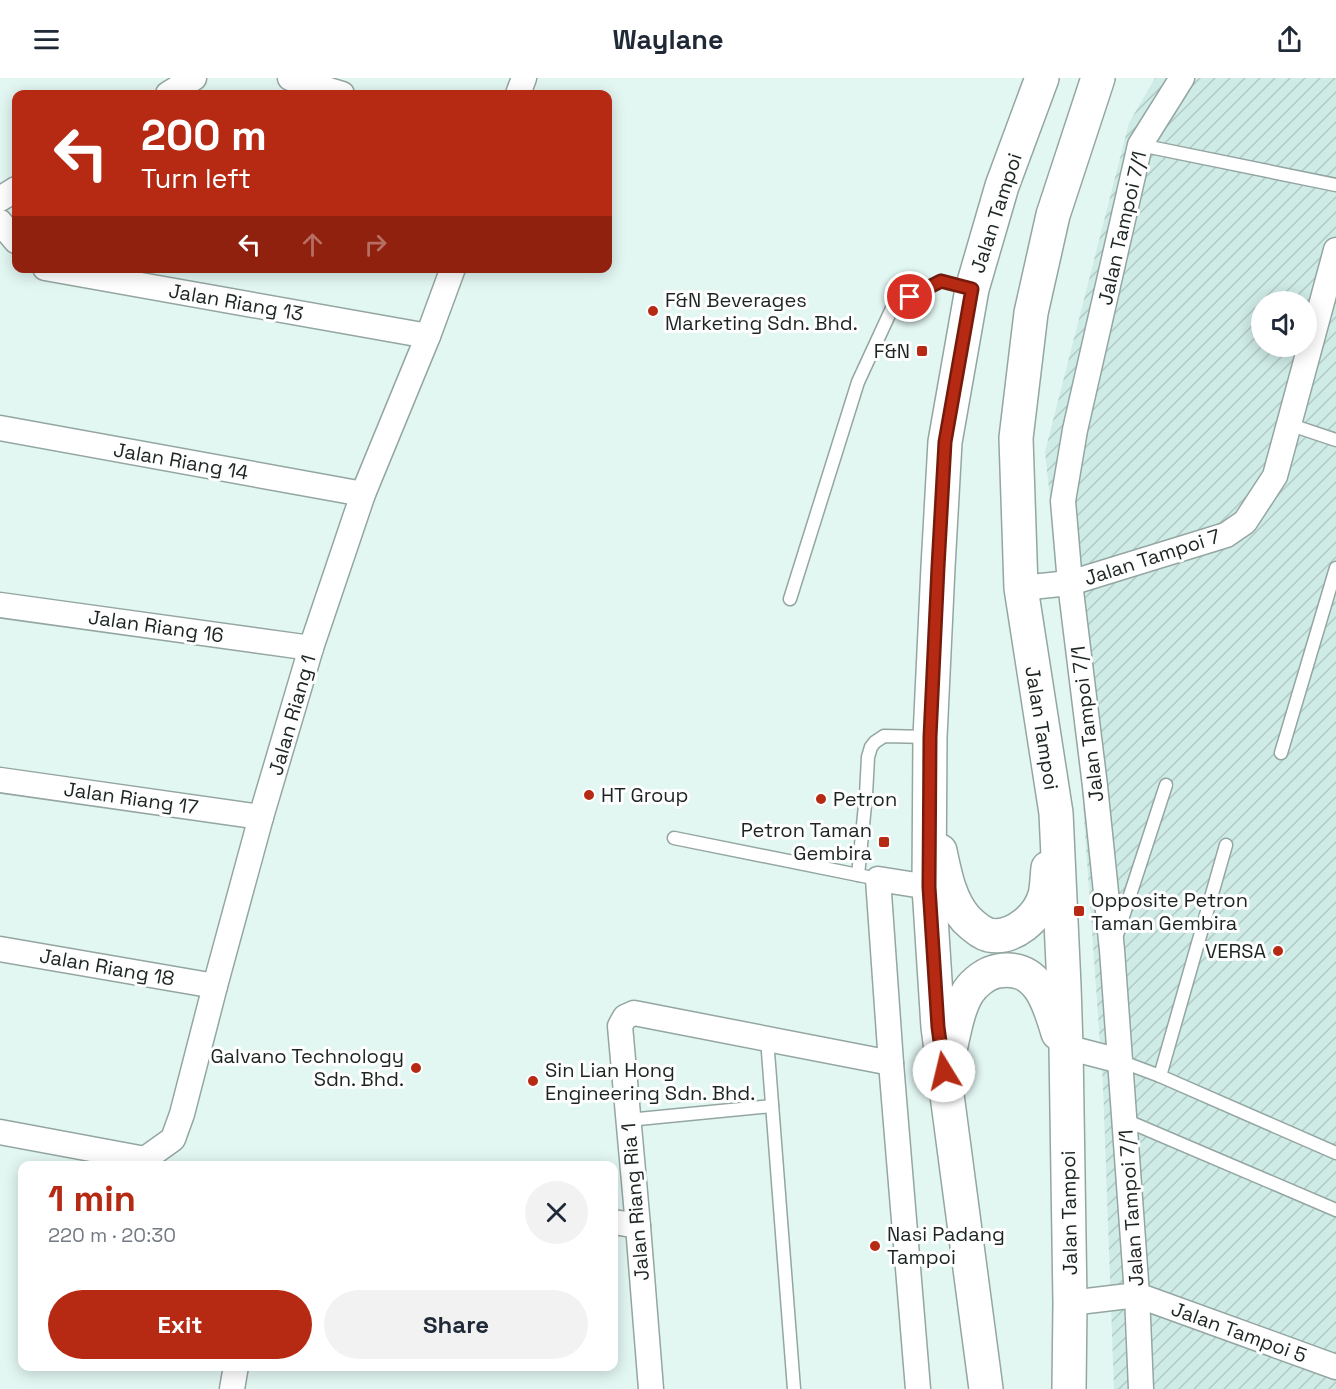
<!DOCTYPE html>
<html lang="en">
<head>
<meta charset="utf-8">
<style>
  :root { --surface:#fff; --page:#f2f2f3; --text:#1f2937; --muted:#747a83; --accent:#b62a13 }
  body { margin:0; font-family:"Space Grotesk",sans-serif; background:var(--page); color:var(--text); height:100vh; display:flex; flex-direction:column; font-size:22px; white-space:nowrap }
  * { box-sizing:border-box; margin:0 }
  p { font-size:20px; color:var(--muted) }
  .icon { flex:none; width:33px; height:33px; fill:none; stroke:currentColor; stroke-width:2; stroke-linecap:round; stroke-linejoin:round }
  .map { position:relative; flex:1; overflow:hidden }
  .sheet { position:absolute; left:18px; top:1083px; width:600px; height:210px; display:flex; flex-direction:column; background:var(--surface); border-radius:12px; box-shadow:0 3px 15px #0003 }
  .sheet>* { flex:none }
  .banner { position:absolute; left:12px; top:12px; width:600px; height:183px; border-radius:12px; box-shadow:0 3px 15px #0003; background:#b62a13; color:#fff; overflow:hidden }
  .fabs { position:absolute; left:1251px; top:213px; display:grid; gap:12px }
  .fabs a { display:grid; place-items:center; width:66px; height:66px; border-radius:50%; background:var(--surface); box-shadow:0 3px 15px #0003; font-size:30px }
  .pin { position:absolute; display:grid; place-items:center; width:51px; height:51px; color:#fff; margin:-26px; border:3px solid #fff; border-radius:50%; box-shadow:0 2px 6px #0007 }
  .me { position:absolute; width:66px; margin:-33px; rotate:351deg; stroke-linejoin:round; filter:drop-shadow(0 0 4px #0008) }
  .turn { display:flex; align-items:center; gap:21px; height:126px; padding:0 30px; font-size:27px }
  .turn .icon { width:78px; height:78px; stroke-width:2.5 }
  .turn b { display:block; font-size:42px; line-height:51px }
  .lanes { display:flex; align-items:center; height:57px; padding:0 30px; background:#0003; justify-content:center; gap:30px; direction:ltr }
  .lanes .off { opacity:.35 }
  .round { display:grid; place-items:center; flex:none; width:63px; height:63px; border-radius:32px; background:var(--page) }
  .head { display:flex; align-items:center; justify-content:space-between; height:102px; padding:0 30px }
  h1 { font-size:36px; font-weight:800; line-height:45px; color:var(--accent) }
  .primary-button { display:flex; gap:12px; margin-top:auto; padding:12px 30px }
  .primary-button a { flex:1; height:69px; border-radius:36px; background:var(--accent); color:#fff; font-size:24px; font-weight:800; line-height:69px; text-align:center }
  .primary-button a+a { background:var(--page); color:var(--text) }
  header { display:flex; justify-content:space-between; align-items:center; height:78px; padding:0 30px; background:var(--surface); font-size:27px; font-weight:800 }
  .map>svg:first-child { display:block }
  .industrial { fill:url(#industrial-furrows); fill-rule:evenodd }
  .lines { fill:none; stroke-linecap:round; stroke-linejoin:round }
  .lane-casing { stroke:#94a6a2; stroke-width:15 }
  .street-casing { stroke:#94a6a2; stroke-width:27 }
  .primary-casing { stroke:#94a6a2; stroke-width:36 }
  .lane { stroke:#fff; stroke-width:12 }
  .street { stroke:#fff; stroke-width:24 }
  .primary { stroke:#fff; stroke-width:33 }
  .route-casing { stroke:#761b0c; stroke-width:15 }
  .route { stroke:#b62a13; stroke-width:10 }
  .poi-dot { fill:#b62a13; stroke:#fefefe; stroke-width:2 }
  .labels { text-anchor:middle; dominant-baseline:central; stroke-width:6; stroke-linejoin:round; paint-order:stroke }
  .street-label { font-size:20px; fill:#1d2523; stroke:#fefefe }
  .poi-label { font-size:20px; fill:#1d2523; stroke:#fefefe; text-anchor:start }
</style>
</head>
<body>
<header><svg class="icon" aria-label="menu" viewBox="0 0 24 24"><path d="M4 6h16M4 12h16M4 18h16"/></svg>Waylane<svg class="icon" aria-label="share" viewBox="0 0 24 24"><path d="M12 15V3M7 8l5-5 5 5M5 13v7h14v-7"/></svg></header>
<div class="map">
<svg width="1336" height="1311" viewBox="0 0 1336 1311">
  <defs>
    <pattern id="industrial-furrows" width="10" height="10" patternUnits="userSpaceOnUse" patternTransform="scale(1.5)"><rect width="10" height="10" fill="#cfebe6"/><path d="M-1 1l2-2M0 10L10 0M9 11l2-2" fill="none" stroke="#b1c9c5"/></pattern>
  </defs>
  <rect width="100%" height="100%" fill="#e2f6f2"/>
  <path class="industrial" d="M1155 0H1336V1311H1114L1103 1007 1082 712 1045 374 1129 45ZM1262 224H1306V268H1262Z"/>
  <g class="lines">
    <g class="lane-casing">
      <g id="lane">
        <path d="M1140 67 1336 107"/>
        <path d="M1288 346 1336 362"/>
        <path d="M790 521 858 304 894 226 941 203 971 211"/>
        <path d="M1281 675 1336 490"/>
        <path d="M674 760 878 801"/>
        <path d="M858 797 866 717 868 679 871 669 875 664 884 658 929 659"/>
        <path d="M1116 860 1166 707"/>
        <path d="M767 961 794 1311"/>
        <path d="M1120 983 1160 998 1336 1075"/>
        <path d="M1160 998 1226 767"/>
        <path d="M628 1042 772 1028"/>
        <path d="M1125 1042 1336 1132"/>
      </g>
    </g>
    <g class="street-casing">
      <g id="street">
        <path d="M290 0 342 16"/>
        <path d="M168 16 194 0"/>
        <path d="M518 16 524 0"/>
        <path d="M0 121 16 111"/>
        <path d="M0 144 16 163"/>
        <path d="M45 190 428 258"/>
        <path d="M0 350 363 416"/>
        <path d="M1021 510 1070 505 1226 457 1245 444 1275 398 1336 172"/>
        <path d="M0 527 311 570"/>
        <path d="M0 702 261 739"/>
        <path d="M0 871 215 908"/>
        <path d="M1066 969 1120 983"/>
        <path d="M0 1054 145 1081 173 1061 182 1036 215 908 261 739 311 570 363 416 428 258 453 190"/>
        <path d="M614 1144 638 1148"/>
        <path d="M1070 1225 1137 1217 1336 1289"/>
        <path d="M232 1311 236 1288"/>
        <path d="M651 1311 638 1148 620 948 625 939 634 935 891 985"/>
        <path d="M918 1311 891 985 878 801 929 809"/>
        <path d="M1141 1311 1137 1217 1112 872 1095 708 1070 505 1063 423 1075 352 1140 67 1182 0"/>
      </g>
    </g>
    <g class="primary-casing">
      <g id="primary">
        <path d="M940 773C945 797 950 823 966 841 972 847 981 855 989 857 1013 862 1039 839 1045 817 1047 809 1047 799 1048 790"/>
        <path d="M949 976C954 956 957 932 968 914 974 905 986 895 998 893 1038 886 1049 924 1058 955"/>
        <path d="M986 1311 938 949 929 809 930 659 938 489 945 364 972 211 1002 108 1042 0"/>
        <path d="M1069 1311 1070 1225 1066 969 1064 908 1056 735 1021 510 1016 360 1031 235 1053 137 1098 0"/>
      </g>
    </g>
    <use href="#lane" class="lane"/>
    <use href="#street" class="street"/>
    <use href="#primary" class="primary"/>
  </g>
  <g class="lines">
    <g class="route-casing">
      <path id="route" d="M910 219 941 203 972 211 945 364 938 489 930 659 929 809 938 949 944 993"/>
    </g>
    <use href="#route" class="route"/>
  </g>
  <g class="poi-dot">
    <circle cx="653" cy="233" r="6"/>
    <rect x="916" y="267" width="12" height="12" rx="3"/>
    <circle cx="589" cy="717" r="6"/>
    <circle cx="821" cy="721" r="6"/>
    <rect x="878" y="758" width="12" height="12" rx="3"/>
    <rect x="1073" y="827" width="12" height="12" rx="3"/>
    <circle cx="1278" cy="873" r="6"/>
    <circle cx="416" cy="990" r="6"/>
    <circle cx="533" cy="1003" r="6"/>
    <circle cx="875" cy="1168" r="6"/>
  </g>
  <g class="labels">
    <g class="street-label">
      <text transform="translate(996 135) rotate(-72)">Jalan Tampoi</text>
      <text transform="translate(1122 150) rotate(-77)">Jalan Tampoi 7/1</text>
      <text transform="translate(236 224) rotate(10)">Jalan Riang 13</text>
      <text transform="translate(181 383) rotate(10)">Jalan Riang 14</text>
      <text transform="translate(1152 479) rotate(-18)">Jalan Tampoi 7</text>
      <text transform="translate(156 548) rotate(8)">Jalan Riang 16</text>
      <text transform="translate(292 637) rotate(-74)">Jalan Riang 1</text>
      <text transform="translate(1087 646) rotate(-97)">Jalan Tampoi 7/1</text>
      <text transform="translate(1042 650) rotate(81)">Jalan Tampoi</text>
      <text transform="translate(131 720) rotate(8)">Jalan Riang 17</text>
      <text transform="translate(107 889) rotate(10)">Jalan Riang 18</text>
      <text transform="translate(635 1124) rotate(-95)">Jalan Riang Ria 1</text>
      <text transform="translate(1131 1130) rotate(-94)">Jalan Tampoi 7/1</text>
      <text transform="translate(1069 1135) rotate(-91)">Jalan Tampoi</text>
      <text transform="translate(1239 1254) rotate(20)">Jalan Tampoi 5</text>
    </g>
    <g class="poi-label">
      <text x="665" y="222">F&amp;N Beverages<tspan x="665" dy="23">Marketing Sdn. Bhd.</tspan></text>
      <text x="910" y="273" text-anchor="end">F&amp;N</text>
      <text x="601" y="717">HT Group</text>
      <text x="833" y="721">Petron</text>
      <text x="872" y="752" text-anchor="end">Petron Taman<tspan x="872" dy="23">Gembira</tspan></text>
      <text x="1091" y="822">Opposite Petron<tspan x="1091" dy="23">Taman Gembira</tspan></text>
      <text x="1266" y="873" text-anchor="end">VERSA</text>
      <text x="404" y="978" text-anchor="end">Galvano Technology<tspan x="404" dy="23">Sdn. Bhd.</tspan></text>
      <text x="545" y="992">Sin Lian Hong<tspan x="545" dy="23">Engineering Sdn. Bhd.</tspan></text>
      <text x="887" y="1156">Nasi Padang<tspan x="887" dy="23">Tampoi</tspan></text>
    </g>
  </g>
</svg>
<div class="fabs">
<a><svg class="icon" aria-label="sound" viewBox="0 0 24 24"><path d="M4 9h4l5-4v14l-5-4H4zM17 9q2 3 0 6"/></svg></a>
</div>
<div class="pin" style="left:910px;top:219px;background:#d93025"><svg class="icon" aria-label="arrive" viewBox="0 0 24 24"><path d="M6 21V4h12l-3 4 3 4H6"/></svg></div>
<svg class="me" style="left:944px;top:993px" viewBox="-20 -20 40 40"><circle r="19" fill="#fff"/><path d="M0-13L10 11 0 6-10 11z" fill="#b62a13"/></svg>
<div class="banner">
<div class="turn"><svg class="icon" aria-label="left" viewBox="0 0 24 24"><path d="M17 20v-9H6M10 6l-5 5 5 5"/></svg><div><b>200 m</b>Turn left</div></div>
<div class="lanes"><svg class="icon" aria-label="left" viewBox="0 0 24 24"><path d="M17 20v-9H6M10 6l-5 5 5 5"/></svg><svg class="icon off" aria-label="ahead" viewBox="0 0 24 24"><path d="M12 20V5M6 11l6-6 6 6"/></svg><svg class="icon off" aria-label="right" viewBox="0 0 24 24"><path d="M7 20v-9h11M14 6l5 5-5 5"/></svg></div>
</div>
<section class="sheet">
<div class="head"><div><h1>1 min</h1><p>220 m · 20:30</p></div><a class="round"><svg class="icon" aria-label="close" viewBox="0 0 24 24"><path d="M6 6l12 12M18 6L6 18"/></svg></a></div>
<div class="primary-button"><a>Exit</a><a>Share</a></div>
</section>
</div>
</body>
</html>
